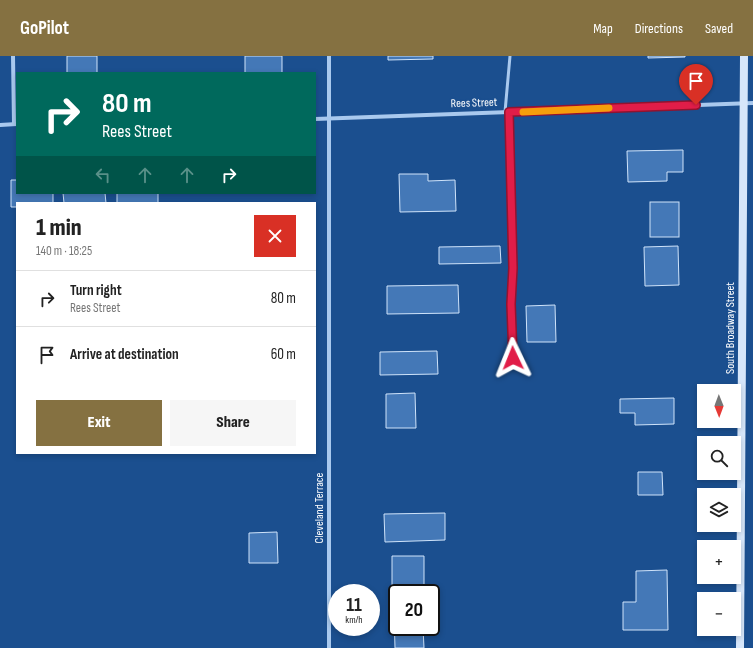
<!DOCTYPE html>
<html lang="en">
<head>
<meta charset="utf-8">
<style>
  :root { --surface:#fff; --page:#f6f6f6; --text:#222; --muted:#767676; --line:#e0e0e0; --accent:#857141 }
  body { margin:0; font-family:"Sofia Sans Condensed",sans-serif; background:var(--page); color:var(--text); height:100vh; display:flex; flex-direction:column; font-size:15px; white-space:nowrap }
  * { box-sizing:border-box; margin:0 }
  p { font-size:13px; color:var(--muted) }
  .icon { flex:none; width:22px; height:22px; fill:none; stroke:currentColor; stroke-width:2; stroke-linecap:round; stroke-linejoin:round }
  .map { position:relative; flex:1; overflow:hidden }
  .sheet { position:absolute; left:16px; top:146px; width:300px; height:252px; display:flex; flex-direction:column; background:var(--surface); border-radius:0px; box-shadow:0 2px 6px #0003 }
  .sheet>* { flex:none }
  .hud { position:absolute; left:16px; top:16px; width:300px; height:122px; border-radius:0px; box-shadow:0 2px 6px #0003; background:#00695c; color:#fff; overflow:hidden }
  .needle { width:26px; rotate:179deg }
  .buttons { position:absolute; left:697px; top:328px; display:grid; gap:8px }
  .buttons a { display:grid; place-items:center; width:44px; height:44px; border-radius:0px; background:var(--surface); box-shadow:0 2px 6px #0003; font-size:20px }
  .speed { position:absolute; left:328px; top:528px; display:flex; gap:8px; font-size:20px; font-weight:700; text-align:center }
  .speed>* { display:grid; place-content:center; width:52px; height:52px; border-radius:50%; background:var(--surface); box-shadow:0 2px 6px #0003; line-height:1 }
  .speed small { font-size:10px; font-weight:400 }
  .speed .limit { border:2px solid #111; border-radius:6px; background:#fff; color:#111 }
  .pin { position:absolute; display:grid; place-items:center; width:34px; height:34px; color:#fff; margin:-41px -17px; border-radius:50% 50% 50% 0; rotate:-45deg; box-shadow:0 0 4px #0007 }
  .pin .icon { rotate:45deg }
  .me { position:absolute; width:44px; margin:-22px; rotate:358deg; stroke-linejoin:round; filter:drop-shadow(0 0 3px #0008) }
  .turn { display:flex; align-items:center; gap:14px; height:84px; padding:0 20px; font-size:18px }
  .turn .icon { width:52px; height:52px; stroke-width:2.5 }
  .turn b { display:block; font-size:28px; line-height:34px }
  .lanes { display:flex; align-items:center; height:38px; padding:0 20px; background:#0003; justify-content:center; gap:20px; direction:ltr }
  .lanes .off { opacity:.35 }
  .round { display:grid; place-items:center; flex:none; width:42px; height:42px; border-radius:0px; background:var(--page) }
  .summary { display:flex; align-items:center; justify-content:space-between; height:68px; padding:0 20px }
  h1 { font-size:24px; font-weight:800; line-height:30px }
  .cta { display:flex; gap:8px; margin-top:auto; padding:8px 20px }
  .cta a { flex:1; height:46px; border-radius:0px; background:var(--accent); color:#fff; font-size:16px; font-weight:800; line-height:46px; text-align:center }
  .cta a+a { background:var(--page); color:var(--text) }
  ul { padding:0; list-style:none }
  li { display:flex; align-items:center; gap:12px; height:56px; padding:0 20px; border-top:1px solid var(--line) }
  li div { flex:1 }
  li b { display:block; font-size:15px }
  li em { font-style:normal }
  header { display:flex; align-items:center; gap:24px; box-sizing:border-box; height:56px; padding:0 20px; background:var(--accent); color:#fff }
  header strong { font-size:19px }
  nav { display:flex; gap:22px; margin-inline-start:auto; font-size:14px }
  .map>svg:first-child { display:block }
  .building { fill:#4478b7; stroke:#cfe3fa }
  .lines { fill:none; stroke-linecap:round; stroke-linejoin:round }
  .lane { stroke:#a9c9ee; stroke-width:3 }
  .street { stroke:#a9c9ee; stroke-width:4 }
  .secondary { stroke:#d6e6fa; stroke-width:8 }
  .route-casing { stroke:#92132f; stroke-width:10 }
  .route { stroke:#e11d48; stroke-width:7 }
  .slow { stroke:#f59e0b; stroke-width:7 }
  .labels { text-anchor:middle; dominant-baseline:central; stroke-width:4; stroke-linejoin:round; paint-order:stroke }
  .street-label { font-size:12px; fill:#fff; stroke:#1b4f8f }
</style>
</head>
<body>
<header>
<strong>GoPilot</strong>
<nav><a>Map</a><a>Directions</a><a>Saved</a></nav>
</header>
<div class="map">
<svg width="753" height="592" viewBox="0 0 753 592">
  <rect width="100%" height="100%" fill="#1b4f8f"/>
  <g class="building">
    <rect x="67" y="0" width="30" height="17"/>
    <rect x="245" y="0" width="37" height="17"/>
    <path d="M388 0H433V3L388 4Z"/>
    <path d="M648 0H685V1L648 2Z"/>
    <path d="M683 94V116H667V125L628 126 627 95Z"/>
    <path d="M399 118H428V125L455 124 456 155 400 156Z"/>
    <path d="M11 124H17V137H53V147H17V151H11Z"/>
    <path d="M63 137H105L106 147H64Z"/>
    <rect x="117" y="137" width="41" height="10"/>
    <rect x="650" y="146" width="29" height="35"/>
    <path d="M500 190 501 207 439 208V191Z"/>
    <path d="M678 190 679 229 645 230 644 191Z"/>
    <path d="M458 229 459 257 387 258V230Z"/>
    <path d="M555 249 556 286H527L526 250Z"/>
    <path d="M437 295 438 318 380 319V296Z"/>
    <path d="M415 337 416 372H386V338Z"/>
    <path d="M674 342V368L635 369V357H620V343Z"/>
    <path d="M638 416H662L663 439H638Z"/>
    <path d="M445 457V484L385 486 384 458Z"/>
    <path d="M277 476 278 507H249V477Z"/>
    <path d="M392 500H424V537H397V542H392Z"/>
    <path d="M667 514 668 574H623V546H636V515Z"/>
    <path d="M394 557H397V571H423L424 592H395Z"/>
  </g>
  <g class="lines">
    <g class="lane">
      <path d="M505 56 510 0"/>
      <path d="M509 56 513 212 511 248 513 302"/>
    </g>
    <g class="street">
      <path d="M13 0 14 68"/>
      <path d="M329 0V592"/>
      <path d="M315 63 753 47"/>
      <path d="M0 69 17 68"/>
    </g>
    <path class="secondary" d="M740 592 744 0"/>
  </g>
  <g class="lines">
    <g class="route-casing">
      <path id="route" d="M513 302 511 248 513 212 509 56 696 49"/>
    </g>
    <use href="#route" class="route"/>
    <path class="slow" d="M523 56 609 52"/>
  </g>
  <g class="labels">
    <g class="street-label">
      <text transform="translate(474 47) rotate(-2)">Rees Street</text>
      <text transform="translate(730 272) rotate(-90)">South Broadway Street</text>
      <text transform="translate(319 452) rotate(-90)">Cleveland Terrace</text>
    </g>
  </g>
</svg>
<div class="buttons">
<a><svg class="needle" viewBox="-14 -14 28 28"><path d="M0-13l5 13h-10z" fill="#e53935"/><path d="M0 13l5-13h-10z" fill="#767676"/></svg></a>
<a><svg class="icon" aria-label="search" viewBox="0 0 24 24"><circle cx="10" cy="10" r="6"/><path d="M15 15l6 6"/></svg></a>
<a><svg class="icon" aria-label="layers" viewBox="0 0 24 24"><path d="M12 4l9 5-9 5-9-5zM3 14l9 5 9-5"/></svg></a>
<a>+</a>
<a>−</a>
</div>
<div class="speed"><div>11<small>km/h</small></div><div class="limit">20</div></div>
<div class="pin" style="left:696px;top:49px;background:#d93025"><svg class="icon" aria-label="arrive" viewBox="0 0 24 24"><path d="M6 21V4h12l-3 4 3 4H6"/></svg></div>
<svg class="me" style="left:513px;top:302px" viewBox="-20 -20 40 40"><path d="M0-17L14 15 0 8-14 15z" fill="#e11d48" stroke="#fff" stroke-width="4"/></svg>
<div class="hud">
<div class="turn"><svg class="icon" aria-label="right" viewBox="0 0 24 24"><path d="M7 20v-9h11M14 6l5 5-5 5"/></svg><div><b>80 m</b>Rees Street</div></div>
<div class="lanes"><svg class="icon off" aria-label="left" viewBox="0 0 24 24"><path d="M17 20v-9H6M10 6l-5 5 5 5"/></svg><svg class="icon off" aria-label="ahead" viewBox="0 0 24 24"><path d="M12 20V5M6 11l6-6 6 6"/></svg><svg class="icon off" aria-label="ahead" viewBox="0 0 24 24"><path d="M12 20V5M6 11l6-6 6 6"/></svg><svg class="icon" aria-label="right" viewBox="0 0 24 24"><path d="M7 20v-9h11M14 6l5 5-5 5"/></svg></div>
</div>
<section class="sheet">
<div class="summary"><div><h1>1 min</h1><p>140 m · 18:25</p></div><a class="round" style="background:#d93025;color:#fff"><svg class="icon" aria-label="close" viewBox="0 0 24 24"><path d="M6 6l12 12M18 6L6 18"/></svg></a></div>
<ul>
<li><svg class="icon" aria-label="right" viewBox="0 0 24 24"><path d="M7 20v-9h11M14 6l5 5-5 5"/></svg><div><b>Turn right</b><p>Rees Street</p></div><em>80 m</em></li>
<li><svg class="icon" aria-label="arrive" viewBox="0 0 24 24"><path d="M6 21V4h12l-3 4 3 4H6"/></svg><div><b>Arrive at destination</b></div><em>60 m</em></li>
</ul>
<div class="cta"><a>Exit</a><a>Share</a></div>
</section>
</div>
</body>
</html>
